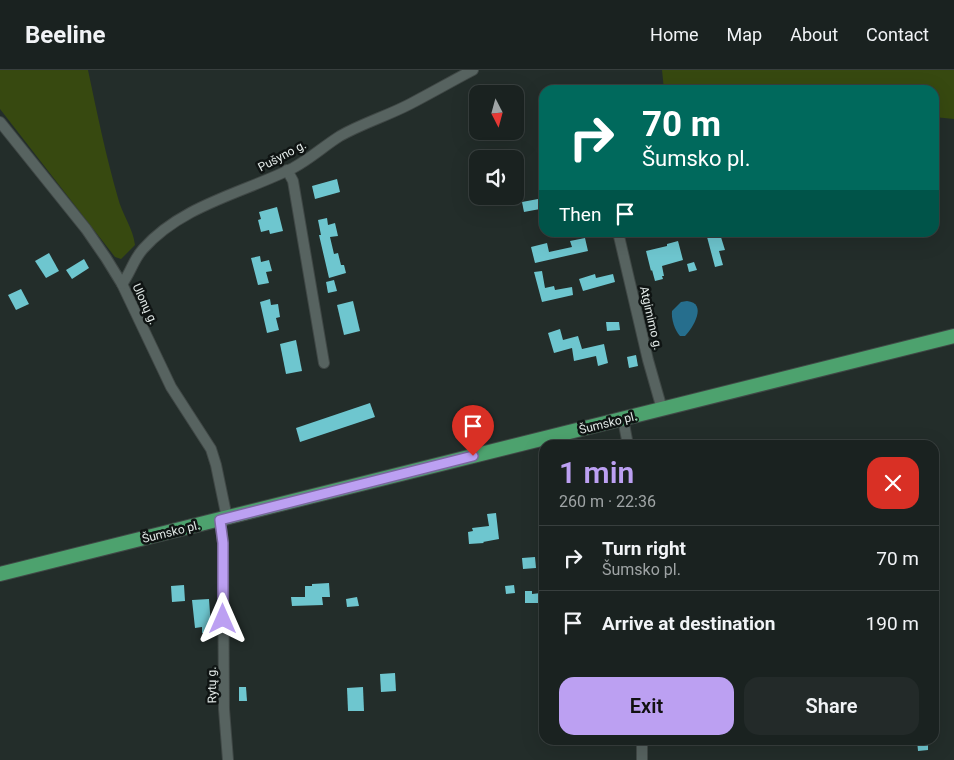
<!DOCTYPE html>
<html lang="en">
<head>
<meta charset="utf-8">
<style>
  :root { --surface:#1a2220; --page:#232a29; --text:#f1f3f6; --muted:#9fa4a5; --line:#383f3e; --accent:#bca0f2 }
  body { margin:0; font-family:Roboto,sans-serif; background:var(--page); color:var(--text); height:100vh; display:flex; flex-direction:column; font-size:19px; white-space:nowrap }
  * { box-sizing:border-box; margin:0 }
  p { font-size:16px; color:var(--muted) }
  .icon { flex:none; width:28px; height:28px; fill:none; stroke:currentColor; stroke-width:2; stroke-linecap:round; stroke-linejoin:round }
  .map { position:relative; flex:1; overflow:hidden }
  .side { position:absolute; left:539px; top:370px; width:400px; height:305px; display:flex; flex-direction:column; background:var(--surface); border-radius:15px; box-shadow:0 5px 20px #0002,0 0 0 1px var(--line) }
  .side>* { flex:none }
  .top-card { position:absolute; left:539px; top:15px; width:400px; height:152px; border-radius:15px; box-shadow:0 5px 20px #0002,0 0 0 1px var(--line); background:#00695c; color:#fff; overflow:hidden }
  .needle { width:32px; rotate:174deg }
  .controls { position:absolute; left:469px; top:15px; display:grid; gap:10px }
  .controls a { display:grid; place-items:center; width:55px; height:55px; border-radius:10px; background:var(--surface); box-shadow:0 5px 20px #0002,0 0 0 1px var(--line); font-size:25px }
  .pin { position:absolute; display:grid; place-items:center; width:42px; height:42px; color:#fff; margin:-51px -21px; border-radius:50% 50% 50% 0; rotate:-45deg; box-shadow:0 0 5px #0007 }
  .pin .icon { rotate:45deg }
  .me { position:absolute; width:55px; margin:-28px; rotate:0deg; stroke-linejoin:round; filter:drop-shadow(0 0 4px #0008) }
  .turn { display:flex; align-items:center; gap:18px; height:105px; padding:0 20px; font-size:22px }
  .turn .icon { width:65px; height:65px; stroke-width:2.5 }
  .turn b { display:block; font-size:35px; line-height:42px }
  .then { display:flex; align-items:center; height:48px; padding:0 20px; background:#0003; gap:10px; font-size:19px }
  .round { display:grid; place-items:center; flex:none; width:52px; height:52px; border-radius:15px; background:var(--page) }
  .summary { display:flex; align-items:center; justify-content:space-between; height:85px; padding:0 20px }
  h1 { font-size:30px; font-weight:600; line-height:38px; color:var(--accent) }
  .button { display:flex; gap:10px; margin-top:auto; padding:10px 20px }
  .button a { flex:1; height:58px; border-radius:15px; background:var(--accent); color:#111; font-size:20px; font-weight:600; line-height:58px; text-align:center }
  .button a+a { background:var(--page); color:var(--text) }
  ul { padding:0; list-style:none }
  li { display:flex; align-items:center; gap:15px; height:65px; padding:0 20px; border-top:1px solid var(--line) }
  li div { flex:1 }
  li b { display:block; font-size:19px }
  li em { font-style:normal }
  header { display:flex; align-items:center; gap:30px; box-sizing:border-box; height:70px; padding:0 25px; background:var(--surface); border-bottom:1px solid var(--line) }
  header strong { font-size:24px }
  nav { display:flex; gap:28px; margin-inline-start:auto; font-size:18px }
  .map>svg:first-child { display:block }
  .green { fill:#374910 }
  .water { fill:#266e8d }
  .building { fill:#6ec6cf }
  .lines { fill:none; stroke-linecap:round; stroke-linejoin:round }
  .minor-casing { stroke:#404846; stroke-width:12 }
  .primary-casing { stroke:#404846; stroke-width:16 }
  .minor { stroke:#576360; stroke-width:10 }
  .primary { stroke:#4da26e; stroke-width:14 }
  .route-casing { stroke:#7a689d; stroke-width:12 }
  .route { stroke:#bca0f2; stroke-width:9 }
  .labels { text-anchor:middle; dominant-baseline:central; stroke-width:5; stroke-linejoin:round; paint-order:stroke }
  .street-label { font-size:12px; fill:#e3eae8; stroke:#0f1413 }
</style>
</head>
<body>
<header>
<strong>Beeline</strong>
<nav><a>Home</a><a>Map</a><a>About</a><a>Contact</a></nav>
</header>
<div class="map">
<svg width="954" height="690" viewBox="0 0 954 690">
  <rect width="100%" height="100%" fill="#232d2a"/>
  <g class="green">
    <path d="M0 0H88C97 43 106 86 118 128 122 144 133 158 135 175L121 189 115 187 0 39Z"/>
    <path d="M662 0H954V49L934 47V20H664Z"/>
  </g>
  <path class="water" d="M687 231C708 233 693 258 685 266H680C675 261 671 249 672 241L681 232Z"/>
  <g class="building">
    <path d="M337 109 340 122 315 129 312 116Z"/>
    <path d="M538 129 540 139 524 142 522 132Z"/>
    <path d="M277 137 283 161 270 164 269 160 261 162 258 150 261 149 259 142Z"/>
    <path d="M327 148 328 155 335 153 338 166 330 167 334 184 338 183 341 195H344L346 203 329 208 319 165H321L318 150Z"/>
    <path d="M720 164 725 180 719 181 723 195 715 197 707 167Z"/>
    <path d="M585 168 588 181 535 193 531 177 547 173 549 182 572 177 570 171Z"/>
    <path d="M678 171 683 190 662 196 664 206H662L663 209 655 211 652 200 651 201 646 181 667 176V174Z"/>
    <path d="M49 183 59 201 46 208 35 191Z"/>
    <path d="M260 186 261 192 269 190 272 201 266 202 269 213 258 215 251 188Z"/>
    <path d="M84 189 89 198 72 209 66 200Z"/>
    <path d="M694 192 697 200 689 202 687 194Z"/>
    <path d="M542 201 545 218 554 216 555 220 572 217 573 225 542 232 534 202Z"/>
    <path d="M595 204 596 208 613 204 615 212 583 221 579 209Z"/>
    <path d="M334 210 337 221 328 223 326 212Z"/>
    <path d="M21 219 29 234 16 240 8 225Z"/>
    <path d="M270 229 271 235 278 234 280 247 276 248 279 260 267 263 260 232Z"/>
    <path d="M353 231 360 261 344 265 337 235Z"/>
    <path d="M606 252H619L620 260 607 261Z"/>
    <path d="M560 259 563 270 578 266 582 279 604 274 608 293 598 296 596 286 574 291 572 278 554 283 548 263Z"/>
    <path d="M296 270 302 301 286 304 280 274Z"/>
    <path d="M636 285 638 296 629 298 627 287Z"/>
    <path d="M370 333 375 347 300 372 296 358Z"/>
    <path d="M496 443 499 469 483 472 484 473 469 474 468 462 473 461 472 458 489 456 487 444Z"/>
    <path d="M535 487 536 498 523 499 522 488Z"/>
    <path d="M329 513 330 527H322L323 535 292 536 291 527H305V516H312V514Z"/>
    <path d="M184 515 185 531 172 532 171 516Z"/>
    <path d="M514 515 515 523 506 524 505 516Z"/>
    <path d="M525 521H532V524L541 523 542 533H525Z"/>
    <path d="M357 527 359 536 347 537 346 529Z"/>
    <path d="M209 529 211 556H210V563H202V557L195 558 192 530Z"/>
    <path d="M395 603 396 621 381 622 380 604Z"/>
    <path d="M239 617H246L247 631H239Z"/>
    <path d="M363 617 364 641H348L347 618Z"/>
    <path d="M917 670H928V680L918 681Z"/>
  </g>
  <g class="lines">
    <g class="minor-casing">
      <g id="minor">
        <path d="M0 52 86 159 106 188 122 214 171 317 211 379 216 395 227 448"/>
        <path d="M287 100 293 111 324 293"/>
        <path d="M618 162 648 290 662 339"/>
        <path d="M122 214C131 202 133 190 143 179 182 135 243 123 293 98 310 89 324 76 340 66 363 53 387 46 410 34 431 23 452 11 473 0"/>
        <path d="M623 349 628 375"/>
        <path d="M220 450 223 473 224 639 228 690"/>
        <path d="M642 670V690"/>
      </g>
    </g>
    <g class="primary-casing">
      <path id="primary" d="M0 504 954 266"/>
    </g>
    <use href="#minor" class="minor"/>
    <use href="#primary" class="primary"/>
  </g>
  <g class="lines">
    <g class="route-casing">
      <path id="route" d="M223 549V473L220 450 473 386"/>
    </g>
    <use href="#route" class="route"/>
  </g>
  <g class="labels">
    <g class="street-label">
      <text transform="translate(282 86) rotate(-28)">Pušyno g.</text>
      <text transform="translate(145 234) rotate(65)">Ulonų g.</text>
      <text transform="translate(651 248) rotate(77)">Atgimimo g.</text>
      <text transform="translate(608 353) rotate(-14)">Šumsko pl.</text>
      <text transform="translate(171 462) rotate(-14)">Šumsko pl.</text>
      <text transform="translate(212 615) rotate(-91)">Rytų g.</text>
    </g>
  </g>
</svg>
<div class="controls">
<a><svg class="needle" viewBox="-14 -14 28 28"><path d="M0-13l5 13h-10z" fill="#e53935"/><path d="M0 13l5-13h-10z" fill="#9fa4a5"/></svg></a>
<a><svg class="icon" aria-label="sound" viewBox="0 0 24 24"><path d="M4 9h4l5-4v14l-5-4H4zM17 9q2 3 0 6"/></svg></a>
</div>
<div class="pin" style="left:473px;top:386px;background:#d93025"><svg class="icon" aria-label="arrive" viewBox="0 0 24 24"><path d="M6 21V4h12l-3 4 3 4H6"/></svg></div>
<svg class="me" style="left:223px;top:549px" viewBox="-20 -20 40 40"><path d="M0-17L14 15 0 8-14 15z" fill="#bca0f2" stroke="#fff" stroke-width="4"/></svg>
<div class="top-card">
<div class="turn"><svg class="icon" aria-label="right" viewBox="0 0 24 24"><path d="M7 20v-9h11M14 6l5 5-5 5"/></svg><div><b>70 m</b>Šumsko pl.</div></div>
<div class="then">Then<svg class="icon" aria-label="arrive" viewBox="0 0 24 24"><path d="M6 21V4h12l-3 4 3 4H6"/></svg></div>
</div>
<section class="side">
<div class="summary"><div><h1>1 min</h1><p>260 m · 22:36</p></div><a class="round" style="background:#d93025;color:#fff"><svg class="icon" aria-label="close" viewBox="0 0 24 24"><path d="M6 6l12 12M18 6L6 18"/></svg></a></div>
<ul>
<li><svg class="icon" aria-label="right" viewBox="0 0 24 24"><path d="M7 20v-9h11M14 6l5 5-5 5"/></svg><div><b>Turn right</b><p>Šumsko pl.</p></div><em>70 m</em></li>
<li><svg class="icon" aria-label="arrive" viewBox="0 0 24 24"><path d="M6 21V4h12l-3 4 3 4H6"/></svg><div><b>Arrive at destination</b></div><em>190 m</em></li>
</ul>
<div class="button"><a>Exit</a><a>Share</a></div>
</section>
</div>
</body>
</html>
